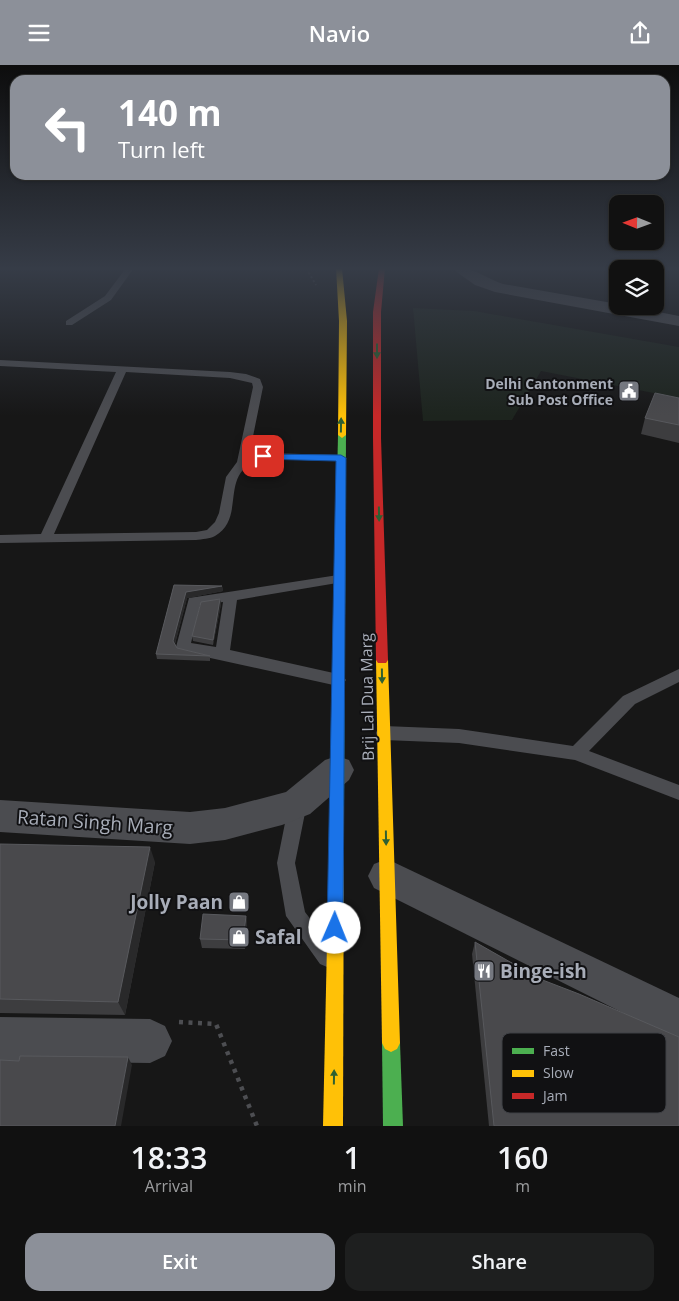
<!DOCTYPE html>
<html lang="en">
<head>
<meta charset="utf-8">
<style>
  :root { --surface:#111; --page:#1e1f1f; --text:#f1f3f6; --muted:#9c9d9f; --line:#303131; --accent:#8c9099 }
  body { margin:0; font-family:"Open Sans",sans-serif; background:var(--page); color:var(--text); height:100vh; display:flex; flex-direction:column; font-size:19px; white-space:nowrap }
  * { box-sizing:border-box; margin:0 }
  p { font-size:16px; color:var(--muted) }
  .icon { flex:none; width:28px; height:28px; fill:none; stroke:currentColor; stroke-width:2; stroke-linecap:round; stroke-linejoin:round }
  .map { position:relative; height:1061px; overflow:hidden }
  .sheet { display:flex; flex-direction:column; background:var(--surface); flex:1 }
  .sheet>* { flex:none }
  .top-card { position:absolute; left:10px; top:10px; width:660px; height:105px; border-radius:15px; box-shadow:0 1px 4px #0004,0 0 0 1px var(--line); background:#8c9099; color:#fff; overflow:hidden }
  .needle { width:32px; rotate:271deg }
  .controls { position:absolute; left:609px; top:130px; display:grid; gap:10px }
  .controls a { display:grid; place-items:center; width:55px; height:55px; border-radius:10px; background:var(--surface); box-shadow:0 1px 4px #0004,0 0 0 1px var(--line); font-size:25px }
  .pin { position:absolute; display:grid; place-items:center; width:42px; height:42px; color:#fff; margin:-21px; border-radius:10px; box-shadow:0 2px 8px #0006 }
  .me { position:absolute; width:55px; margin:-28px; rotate:1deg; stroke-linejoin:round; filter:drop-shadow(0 0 4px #0008) }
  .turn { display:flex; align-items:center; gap:18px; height:105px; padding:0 25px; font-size:22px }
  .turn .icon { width:65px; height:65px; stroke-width:2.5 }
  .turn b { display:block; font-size:35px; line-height:42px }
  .eta { display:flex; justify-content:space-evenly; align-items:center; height:85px; text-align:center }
  .eta b { font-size:30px; font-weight:600; line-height:35px }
  .primary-button { display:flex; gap:10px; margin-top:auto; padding:10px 25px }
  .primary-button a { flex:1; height:58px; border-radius:15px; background:var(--accent); color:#fff; font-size:20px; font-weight:600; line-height:58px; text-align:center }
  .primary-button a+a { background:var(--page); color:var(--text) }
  header { display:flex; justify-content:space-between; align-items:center; height:65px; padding:0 25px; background:var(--accent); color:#fff; font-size:22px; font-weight:600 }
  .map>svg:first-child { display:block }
  .green { fill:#1d241e }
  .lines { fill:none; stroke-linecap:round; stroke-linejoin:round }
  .path-far1 { stroke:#4d4e52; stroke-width:2; stroke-dasharray:2 2.5; stroke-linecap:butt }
  .path { stroke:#4d4e52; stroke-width:4.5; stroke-dasharray:4 5.5; stroke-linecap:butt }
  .lane { fill:#4b4c50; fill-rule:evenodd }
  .street { fill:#4b4c50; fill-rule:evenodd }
  .fast { fill:#4caf50; fill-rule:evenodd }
  .slow { fill:#ffc107; fill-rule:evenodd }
  .jam { fill:#c62828; fill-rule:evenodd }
  .wall { fill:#3d3d3f }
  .shaded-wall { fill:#29292a }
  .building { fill:#49494c; stroke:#58595d }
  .oneway { fill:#2e6032 }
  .route { fill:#1a73e8; stroke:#114b97 }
  .labels { text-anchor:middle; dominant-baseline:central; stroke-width:4; stroke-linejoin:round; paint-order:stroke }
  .far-poi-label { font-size:14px; font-weight:bold; fill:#a8adb8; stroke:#111113; text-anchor:end }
  .street-label { font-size:16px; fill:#a8adb8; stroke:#111113 }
  .near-street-label { font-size:19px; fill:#a8adb8; stroke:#111113 }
  .near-poi-label { font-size:19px; font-weight:bold; fill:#a8adb8; stroke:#111113; text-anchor:start }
  .key { fill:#111113; stroke:#3e4045; stroke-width:1 }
  .key-label { font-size:14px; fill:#a8adb8 }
</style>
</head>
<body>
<header><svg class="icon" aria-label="menu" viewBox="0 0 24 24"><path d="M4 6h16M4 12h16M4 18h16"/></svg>Navio<svg class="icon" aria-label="share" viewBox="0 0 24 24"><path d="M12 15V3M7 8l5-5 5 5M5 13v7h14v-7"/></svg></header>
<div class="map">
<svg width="679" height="1061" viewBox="0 0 679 1061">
  <rect width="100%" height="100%" fill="#171717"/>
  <path class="green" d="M413 243 474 246 679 282V333L541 306 512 355 423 356Z"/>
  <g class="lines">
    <path class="path-far1" d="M310 203 309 208 316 220"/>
    <path class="path" d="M179 957 216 959 257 1061"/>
    <g class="lane">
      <path d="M126 203H134L111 235 72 260H66V256L105 231Z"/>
      <path d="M0 295 230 307 246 309 260 314 263 322 249 391 263 388 341 390 347 393 341 396 263 394C216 406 248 452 215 471 210 474 202 474 196 475L0 478V470L41 469 116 307 0 301ZM126 307 230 313 252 318 253 322 237 397 226 412 219 448 215 457 207 465 196 467 54 469Z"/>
      <path d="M338 510 343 511 345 514 343 517 237 535 230 585 338 609 343 611 346 615 343 619 338 621 183 587 178 586 176 582 189 533ZM223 537 216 582 191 578 200 540Z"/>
      <path d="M679 604V617L635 639 589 686 679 720V735L575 695 459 678 384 675 378 673 376 668 378 663 384 661 459 664 573 681 623 631Z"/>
      <path d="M298 730 304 733 307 738 295 798 305 847 334 885 337 892 334 899 327 902 320 899 286 851 277 798 289 738 292 733Z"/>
    </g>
    <g class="street">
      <path d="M451 203C473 201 483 212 503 219L618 239V241H628L679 251V261L495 227 475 220Z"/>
      <path d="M337 691 349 695 354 705 349 715 310 749 282 760 225 775 190 779 0 767V735L190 747 225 743 286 727 325 695Z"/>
      <path d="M387 794 679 933V976L374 823 368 811 374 799Z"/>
      <path d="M0 952 150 954 165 961 172 976 165 991 150 998 0 996Z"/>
    </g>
    <g class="fast">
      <path d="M342 367 346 370 344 742 342 746 337 748 332 746 330 742 338 370Z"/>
      <path d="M391 969 397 972 400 978 403 1061H383L382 978 385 972Z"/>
    </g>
    <g class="slow">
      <path d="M336 203H342L347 256 346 370 342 373 338 370 339 256Z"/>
      <path d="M382 590 386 592 388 595 400 978 397 984 391 987 385 984 382 978 376 595 378 592Z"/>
      <path d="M337 736 342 738 344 742 343 1061H323L330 742 332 738Z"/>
    </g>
    <path class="jam" d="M379 203H385L381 247V373L388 595 386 598H378L376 595 373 373V247Z"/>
  </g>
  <g class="wall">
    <path d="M679 333V378L641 369 645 353Z"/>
    <path d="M174 520 222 521 223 526 187 533 175 579 177 583 210 591V596L157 594 156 589Z"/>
    <path d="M220 534 221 539 213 580 193 576 192 571Z"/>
    <path d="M0 779 155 797 125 950 0 948Z"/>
    <path d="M246 851 247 859 245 884 202 883 200 874Z"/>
    <path d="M475 877 540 914 679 1061H489L472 889Z"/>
  </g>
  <g class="shaded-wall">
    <path d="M222 521 223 526 187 533 174 582 173 576 186 527Z"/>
    <path d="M220 534 221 539 213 580V575Z"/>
    <path d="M150 782 155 797 125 950 118 937Z"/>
    <path d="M246 851 247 859 245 884 243 875Z"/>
    <path d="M128 992 132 1000 121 1061H115Z"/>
  </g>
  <g class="building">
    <path d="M655 328 679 333V360L645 353Z"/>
    <path d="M174 520 222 521 186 527 173 576 177 583 210 591 156 589Z"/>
    <path d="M220 534 213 575 192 571 201 537Z"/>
    <path d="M0 779 150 782 118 937 0 934Z"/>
    <path d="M203 849 246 851 243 875 200 874Z"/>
    <path d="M475 877 540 914 579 929 679 972V1061H494Z"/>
    <path d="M20 991 128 992 115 1061H0V995L19 996Z"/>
  </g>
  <defs><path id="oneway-solid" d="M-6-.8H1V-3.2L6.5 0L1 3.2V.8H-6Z" transform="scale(1.25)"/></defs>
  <g class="oneway">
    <use href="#oneway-solid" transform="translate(377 286) rotate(90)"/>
    <use href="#oneway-solid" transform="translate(341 360) rotate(-89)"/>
    <use href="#oneway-solid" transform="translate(379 449) rotate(89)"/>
    <use href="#oneway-solid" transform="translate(382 611) rotate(89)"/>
    <use href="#oneway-solid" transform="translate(386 773) rotate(89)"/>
    <use href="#oneway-solid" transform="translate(334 1012) rotate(-89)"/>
  </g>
  <linearGradient id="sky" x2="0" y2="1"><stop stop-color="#0d0d0d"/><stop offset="0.58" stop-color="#363c47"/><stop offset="1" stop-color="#363c47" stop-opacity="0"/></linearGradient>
  <rect width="679" height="351" fill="url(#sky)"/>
  <path class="route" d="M260 389 341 390 346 393 343 863 341 869 335 871 329 869 327 863 336 396 263 394 259 391Z"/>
  <defs>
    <g id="civic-square" transform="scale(1.125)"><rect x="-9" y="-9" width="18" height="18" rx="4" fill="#757880" stroke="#111113"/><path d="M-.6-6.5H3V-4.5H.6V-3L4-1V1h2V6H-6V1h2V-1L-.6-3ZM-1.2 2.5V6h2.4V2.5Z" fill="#fff"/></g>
    <g id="shop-square" transform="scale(1.125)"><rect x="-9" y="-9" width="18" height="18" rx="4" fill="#757880" stroke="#111113"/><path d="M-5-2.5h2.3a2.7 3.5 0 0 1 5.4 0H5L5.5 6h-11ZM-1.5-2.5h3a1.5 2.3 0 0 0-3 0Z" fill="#fff"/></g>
    <g id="restaurant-square" transform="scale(1.125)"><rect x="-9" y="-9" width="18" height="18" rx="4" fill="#757880" stroke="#111113"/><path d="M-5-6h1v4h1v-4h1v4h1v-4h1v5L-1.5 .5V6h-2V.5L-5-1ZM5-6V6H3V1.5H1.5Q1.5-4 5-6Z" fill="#fff"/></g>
  </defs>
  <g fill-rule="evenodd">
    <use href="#civic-square" x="629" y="326"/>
    <use href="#shop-square" x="239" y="837"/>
    <use href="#shop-square" x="239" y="872"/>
    <use href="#restaurant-square" x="484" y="906"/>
  </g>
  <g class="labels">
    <g class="far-poi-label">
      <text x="613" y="318">Delhi Cantonment<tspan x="613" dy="16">Sub Post Office</tspan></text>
    </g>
    <g class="street-label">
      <text transform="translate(367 632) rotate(-91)">Brij Lal Dua Marg</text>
    </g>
    <g class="near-street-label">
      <text transform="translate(95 757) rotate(4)">Ratan Singh Marg</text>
    </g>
    <g class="near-poi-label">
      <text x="223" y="837" text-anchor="end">Jolly Paan</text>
      <text x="255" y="872">Safal</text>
      <text x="500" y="906">Binge-ish</text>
    </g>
  </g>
  <rect x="502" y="968" width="164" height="80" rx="8" class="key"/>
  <rect x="512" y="983" width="22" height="6" fill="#4caf50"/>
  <rect x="512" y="1005" width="22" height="7" fill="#ffc107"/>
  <rect x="512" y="1028" width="22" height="6" fill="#c62828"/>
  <g class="key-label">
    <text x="543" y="991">Fast</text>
    <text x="543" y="1013">Slow</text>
    <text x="543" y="1036">Jam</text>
  </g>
</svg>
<div class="controls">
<a><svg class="needle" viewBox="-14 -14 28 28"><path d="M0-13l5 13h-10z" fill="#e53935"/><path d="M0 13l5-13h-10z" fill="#9c9d9f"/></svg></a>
<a><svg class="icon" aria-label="layers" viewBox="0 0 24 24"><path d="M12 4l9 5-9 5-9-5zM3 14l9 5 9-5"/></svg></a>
</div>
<div class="pin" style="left:263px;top:391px;background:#d93025"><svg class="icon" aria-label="arrive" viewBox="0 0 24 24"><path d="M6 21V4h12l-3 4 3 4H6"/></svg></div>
<svg class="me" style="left:335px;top:863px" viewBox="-20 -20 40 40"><circle r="19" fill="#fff"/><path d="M0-13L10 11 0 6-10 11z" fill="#1a73e8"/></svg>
<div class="top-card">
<div class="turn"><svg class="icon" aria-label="left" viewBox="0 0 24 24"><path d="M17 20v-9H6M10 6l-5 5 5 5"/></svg><div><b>140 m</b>Turn left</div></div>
</div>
</div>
<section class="sheet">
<div class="eta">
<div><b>18:33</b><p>Arrival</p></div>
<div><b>1</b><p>min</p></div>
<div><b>160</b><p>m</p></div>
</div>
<div class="primary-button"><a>Exit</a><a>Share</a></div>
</section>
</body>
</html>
